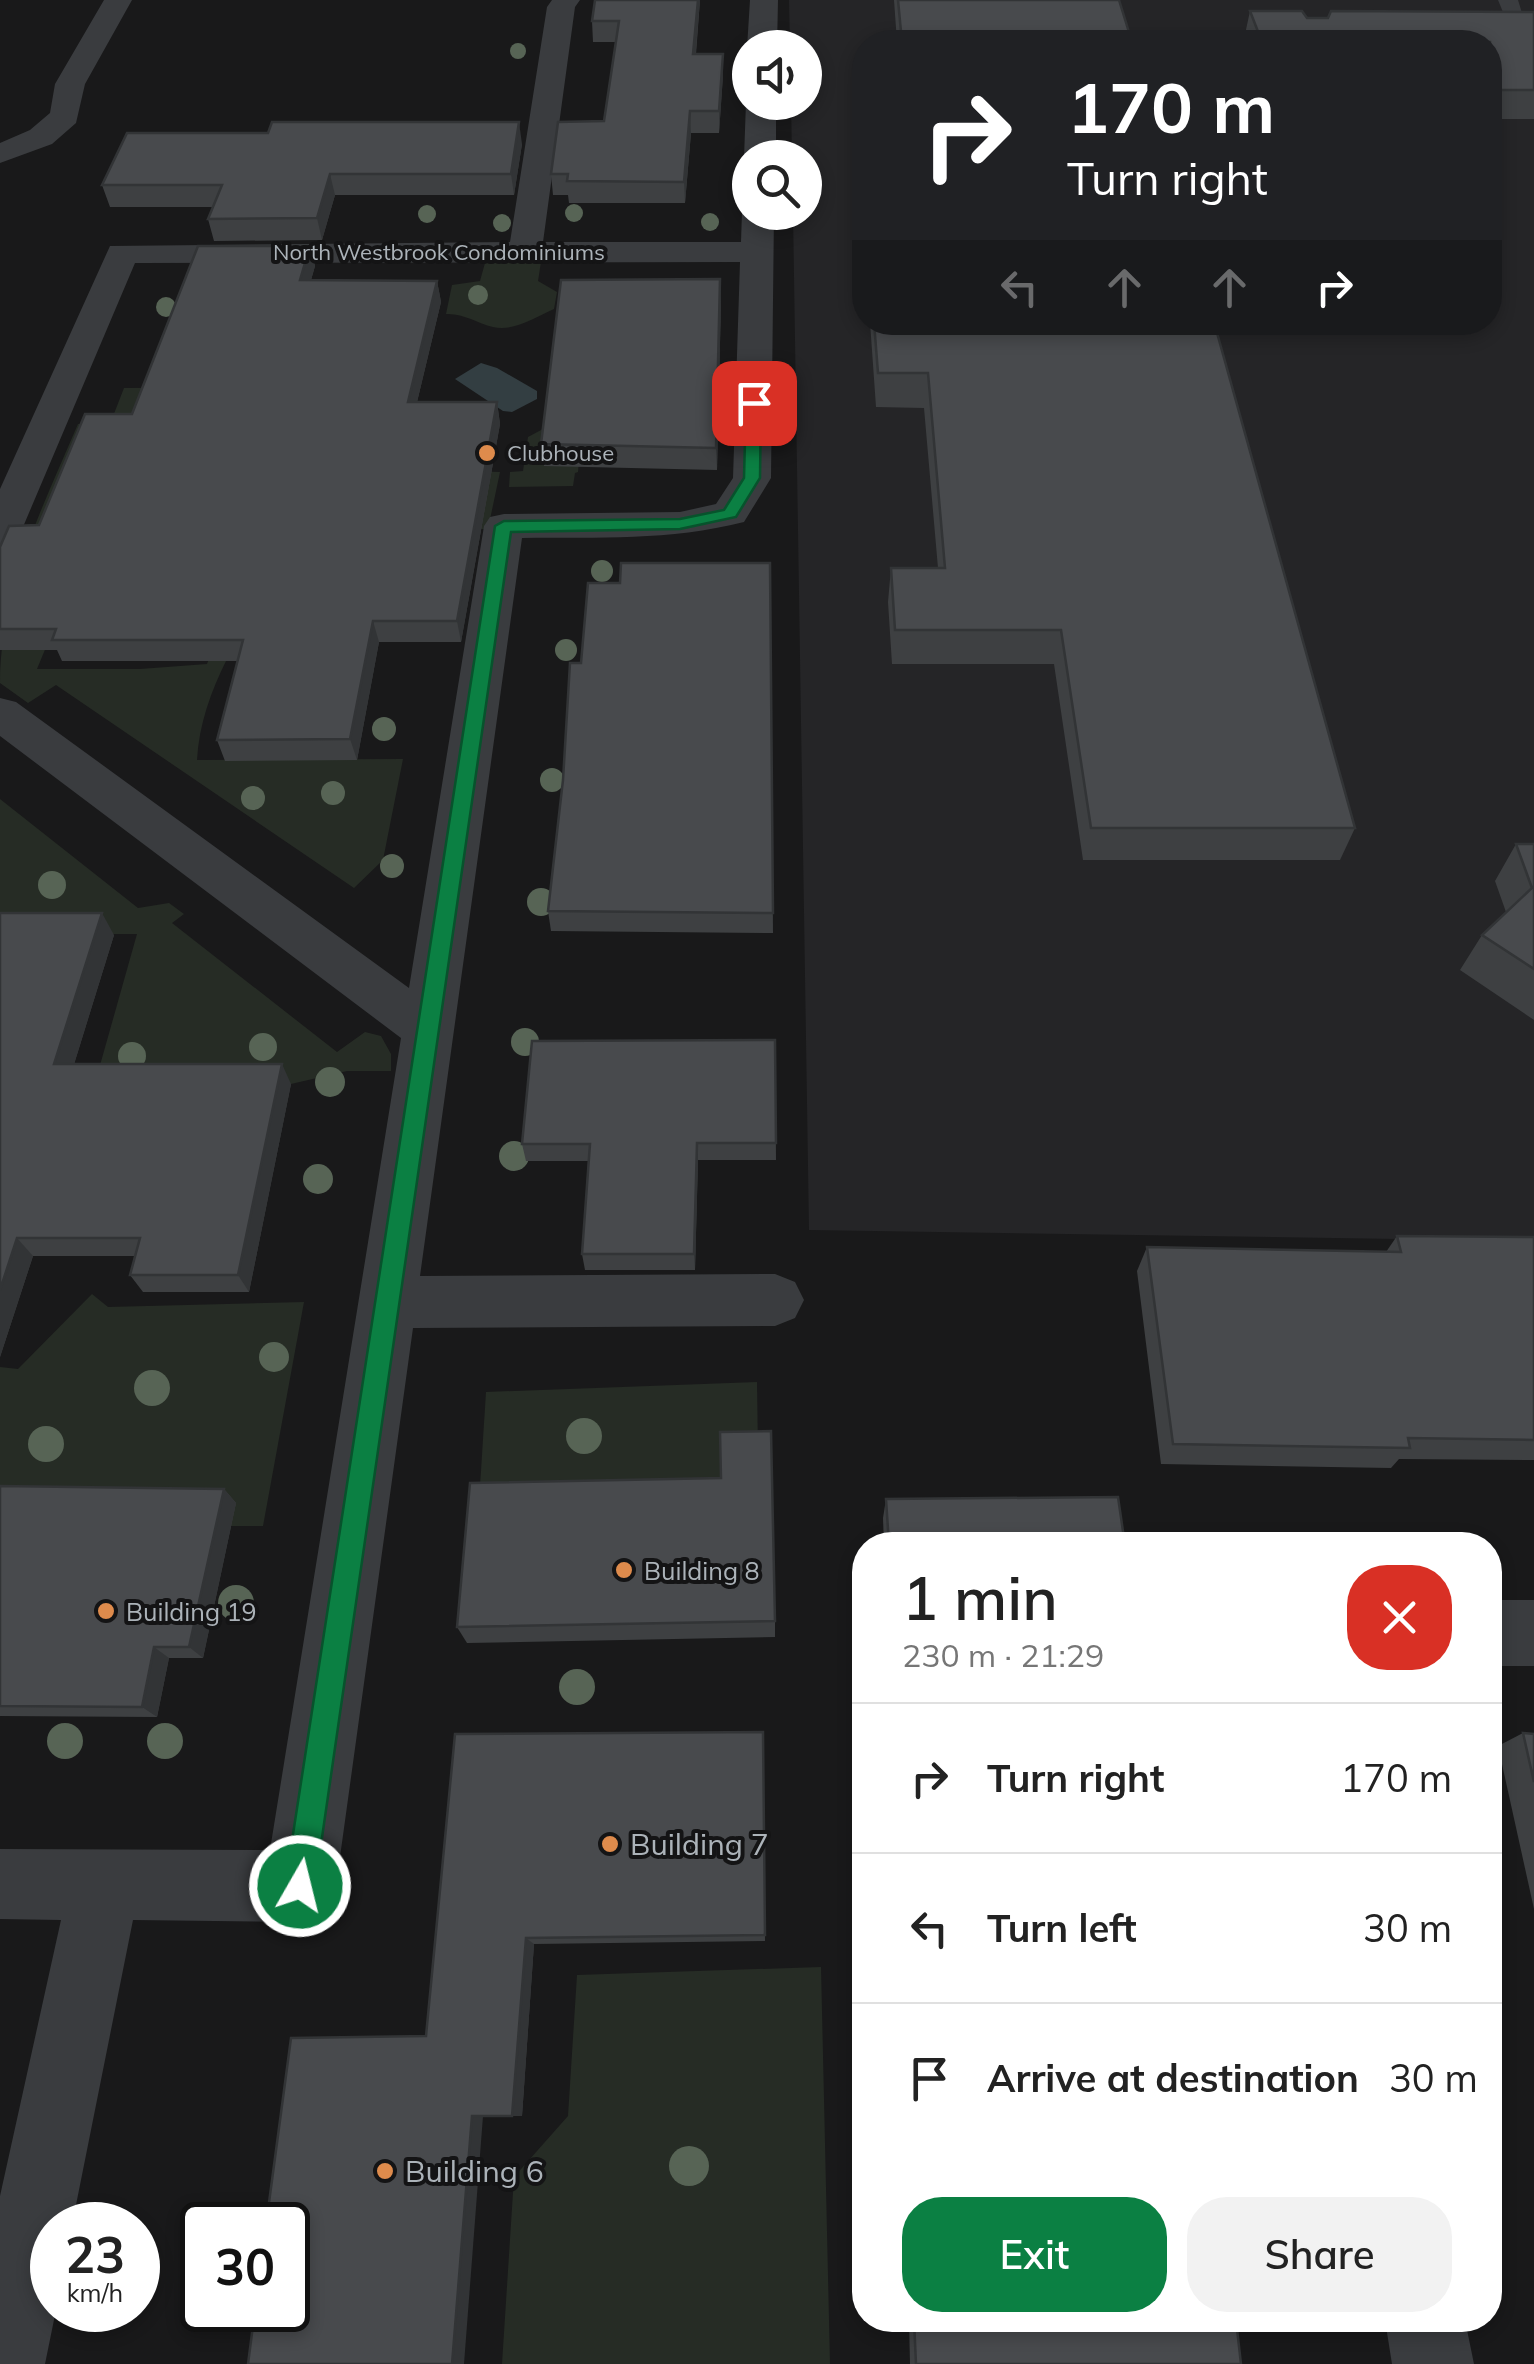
<!DOCTYPE html>
<html lang="en">
<head>
<meta charset="utf-8">
<style>
  :root { --surface:#fff; --page:#f2f2f2; --text:#222; --muted:#767676; --line:#e0e0e0; --accent:#0b8043 }
  body { margin:0; font-family:Mulish,sans-serif; background:var(--page); color:var(--text); height:100vh; display:flex; flex-direction:column; font-size:38px; white-space:nowrap }
  * { box-sizing:border-box; margin:0 }
  p { font-size:32px; color:var(--muted) }
  .icon { flex:none; width:55px; height:55px; fill:none; stroke:currentColor; stroke-width:2; stroke-linecap:round; stroke-linejoin:round }
  .map { position:relative; flex:1; overflow:hidden }
  .sheet { position:absolute; left:852px; top:1532px; width:650px; height:800px; display:flex; flex-direction:column; background:var(--surface); border-radius:40px; box-shadow:0 5px 15px #0003 }
  .sheet>* { flex:none }
  .banner { position:absolute; left:852px; top:30px; width:650px; height:305px; border-radius:40px; box-shadow:0 5px 15px #0003; background:#202124; color:#fff; overflow:hidden }
  .controls { position:absolute; left:732px; top:30px; display:grid; gap:20px }
  .controls a { display:grid; place-items:center; width:90px; height:90px; border-radius:50%; background:var(--surface); box-shadow:0 5px 15px #0003; font-size:50px }
  .speed { position:absolute; left:30px; top:2202px; display:flex; gap:20px; font-size:50px; font-weight:700; text-align:center }
  .speed>* { display:grid; place-content:center; width:130px; height:130px; border-radius:50%; background:var(--surface); box-shadow:0 5px 15px #0003; line-height:1 }
  .speed small { font-size:25px; font-weight:400 }
  .speed .limit { border:5px solid #111; border-radius:15px; background:#fff; color:#111 }
  .pin { position:absolute; display:grid; place-items:center; width:85px; height:85px; color:#fff; margin:-42px; border-radius:20px; box-shadow:0 5px 15px #0006 }
  .me { position:absolute; width:110px; margin:-55px; rotate:8deg; stroke-linejoin:round; filter:drop-shadow(0 0 8px #0008) }
  .turn { display:flex; align-items:center; gap:35px; height:210px; padding:0 50px; font-size:45px }
  .turn .icon { width:130px; height:130px; stroke-width:2.5 }
  .turn b { display:block; font-size:70px; line-height:85px }
  .lanes { display:flex; align-items:center; height:95px; padding:0 50px; background:#0003; justify-content:center; gap:50px; direction:ltr }
  .lanes .off { opacity:.35 }
  .round { display:grid; place-items:center; flex:none; width:105px; height:105px; border-radius:40px; background:var(--page) }
  .overview { display:flex; align-items:center; justify-content:space-between; height:170px; padding:0 50px }
  h1 { font-size:60px; font-weight:600; line-height:75px }
  .action { display:flex; gap:20px; margin-top:auto; padding:20px 50px }
  .action a { flex:1; height:115px; border-radius:40px; background:var(--accent); color:#fff; font-size:40px; font-weight:600; line-height:115px; text-align:center }
  .action a+a { background:var(--page); color:var(--text) }
  ul { padding:0; list-style:none }
  li { display:flex; align-items:center; gap:30px; height:150px; padding:0 50px; border-top:2px solid var(--line) }
  li div { flex:1 }
  li b { display:block; font-size:38px }
  li em { font-style:normal }
  .map>svg:first-child { display:block }
  .built { fill:#252527; fill-rule:evenodd }
  .green { fill:#262c25; fill-rule:evenodd }
  .water { fill:#333e42 }
  .lines { fill:none; stroke-linecap:round; stroke-linejoin:round }
  .lane { fill:#3a3c3f; fill-rule:evenodd }
  .street { fill:#3a3c3f; fill-rule:evenodd }
  .tree { fill:#576455 }
  .wall { fill:#3e4042 }
  .shaded-wall { fill:#323436 }
  .building { fill:#484a4d; stroke:#323436; stroke-width:2.5 }
  .route { fill:#0b8043; stroke:#07532c; stroke-width:2.5 }
  .poi-dot { fill:#de8b4c; stroke:#141415; stroke-width:4 }
  .labels { text-anchor:middle; dominant-baseline:central; stroke-width:8; stroke-linejoin:round; paint-order:stroke }
  .far-street-label { font-size:22px; fill:#acb3b9; stroke:#141415 }
  .far-poi-label { font-size:22px; fill:#acb3b9; stroke:#141415; text-anchor:start }
  .poi-label { font-size:25px; fill:#acb3b9; stroke:#141415; text-anchor:start }
  .near-poi-label { font-size:30px; fill:#acb3b9; stroke:#141415; text-anchor:start }
</style>
</head>
<body>
<div class="map">
<svg width="1534" height="2364" viewBox="0 0 1534 2364">
  <rect width="100%" height="100%" fill="#19191a"/>
  <path class="built" d="M789 0H1534V1241L809 1230 793 213 805 212V158L792 157 791 103 805 102V48L790 47ZM865 42H1490V322H865Z"/>
  <g class="green">
    <path d="M541 262 538 281 557 292 554 309C535 317 514 332 493 327 477 323 463 313 446 314L452 285 480 281 485 263Z"/>
    <path d="M295 387 467 471 500 472 488 529 428 530 227 659C211 691 199 724 197 760L403 759 383 860 354 888 56 685 28 703 0 683C0 592 43 506 78 424H110L124 388ZM91 538 215 642 207 664 140 669H37Z"/>
    <path d="M584 407 578 472 575 473 573 486 509 487 510 472 523 471 528 437Z"/>
    <path d="M0 799 138 908 169 903 184 914 172 923 337 1052 365 1032 381 1036 391 1054V1071H347L291 1084 95 1083 137 934H0Z"/>
    <path d="M92 1294 108 1307 304 1302 263 1526H231L0 1501V1367L18 1369Z"/>
    <path d="M757 1382 758 1451 722 1497 479 1502 486 1392Z"/>
    <path d="M821 1967 830 2364H502L514 2177 568 2116 577 1975Z"/>
  </g>
  <path class="water" d="M481 363 497 368 537 391V399L512 412 503 411 455 379Z"/>
  <g class="lines">
    <path class="lane" d="M1498 0H1518L1522 13 1519 17H1505Z"/>
    <g class="street">
      <path d="M104 0H132L85 84 76 123 52 144 0 163V143L30 130 50 113 55 84Z"/>
      <path d="M552 0H580L575 7 543 242H741L742 212 746 205 750 204V212H774L771 478 744 522C669 541 599 537 522 538L420 1276 775 1274 795 1282 804 1300 795 1318 775 1326 413 1328 336 1886 325 1911 300 1922 133 1920 72 2225H52V2310H56L45 2364H0V2196L61 1920 0 1919V1849L270 1850 401 1038 0 736V698L16 702 409 988 484 526 490 517 504 514 680 512 716 504 733 478 740 262 135 263 20 534 14 543 0 546V489L110 246 510 242 547 7Z"/>
      <path d="M750 0H778L777 48H750V52L747 48Z"/>
      <path d="M750 96V102H776V158H750V165L744 158 746 102Z"/>
      <rect x="1490" y="1600" width="44" height="66"/>
      <path d="M1385 2320H1465L1474 2364H1392Z"/>
    </g>
  </g>
  <g class="tree">
    <circle cx="518" cy="51" r="8"/>
    <circle cx="574" cy="213" r="9"/>
    <circle cx="427" cy="214" r="9"/>
    <circle cx="710" cy="222" r="9"/>
    <circle cx="502" cy="223" r="9"/>
    <circle cx="478" cy="295" r="10"/>
    <circle cx="166" cy="307" r="10"/>
    <circle cx="602" cy="571" r="11"/>
    <circle cx="566" cy="650" r="11"/>
    <circle cx="384" cy="729" r="12"/>
    <circle cx="552" cy="780" r="12"/>
    <circle cx="333" cy="793" r="12"/>
    <circle cx="253" cy="798" r="12"/>
    <circle cx="392" cy="866" r="12"/>
    <circle cx="52" cy="885" r="14"/>
    <circle cx="541" cy="902" r="14"/>
    <circle cx="525" cy="1042" r="14"/>
    <circle cx="263" cy="1047" r="14"/>
    <circle cx="132" cy="1056" r="14"/>
    <circle cx="330" cy="1082" r="15"/>
    <circle cx="514" cy="1156" r="15"/>
    <circle cx="318" cy="1179" r="15"/>
    <circle cx="274" cy="1357" r="15"/>
    <circle cx="152" cy="1388" r="18"/>
    <circle cx="584" cy="1436" r="18"/>
    <circle cx="46" cy="1444" r="18"/>
    <circle cx="236" cy="1603" r="18"/>
    <circle cx="577" cy="1687" r="18"/>
    <circle cx="65" cy="1741" r="18"/>
    <circle cx="165" cy="1741" r="18"/>
    <circle cx="689" cy="2166" r="20"/>
  </g>
  <g class="wall">
    <path d="M595 0H700L696 54 723 75 719 133H691L685 203H569L568 195H553L551 174 604 121 616 42H593L592 21Z"/>
    <path d="M894 0H1119L1132 42H897Z"/>
    <path d="M1250 11 1307 18 1534 12V119H1490V42H1245L1244 39Z"/>
    <path d="M522 144 514 195H335L322 240 214 241 208 219 213 207H110L102 185Z"/>
    <path d="M310 246 315 266 311 280 437 281 441 302 417 402H497L500 424 461 642H379L357 760 225 761 217 740 238 661H62L57 650H0V547L39 525 132 414Z"/>
    <path d="M721 301 717 470 544 466 541 444Z"/>
    <path d="M870 322H1214L1355 828 1340 860H1083L1054 664H892L888 602 891 568H938L924 408 876 407Z"/>
    <path d="M770 563 773 933 551 931 548 911 581 663 620 583Z"/>
    <path d="M1516 844H1534V1020L1460 970 1482 935 1506 912 1495 881Z"/>
    <path d="M0 913 114 935 74 1064 291 1084 249 1292H143L130 1275 135 1256H33L0 1357Z"/>
    <path d="M775 1040 776 1160H698L695 1270H585L582 1254 588 1161H526L522 1144Z"/>
    <path d="M1397 1236 1534 1237V1460L1399 1459 1391 1468 1161 1464 1137 1271 1147 1247 1386 1252Z"/>
    <path d="M0 1486 224 1489 236 1503 203 1658H169L157 1717 0 1716Z"/>
    <path d="M886 1499 1125 1545H884L883 1518Z"/>
    <path d="M775 1621V1637L467 1643 457 1627Z"/>
    <path d="M763 1732 765 1941 534 1944 522 2116H483L426 2036 455 1734Z"/>
    <path d="M1523 1733 1534 1734V1909L1498 1746Z"/>
    <path d="M909 2320H1236L1241 2364H910Z"/>
  </g>
  <g class="shaded-wall">
    <path d="M698 0H700L694 75 693 54Z"/>
    <path d="M723 54V75L719 133V111Z"/>
    <path d="M690 111 691 133 685 203 684 182Z"/>
    <path d="M519 122 522 144 514 195 511 174Z"/>
    <path d="M330 174 335 195 322 240 317 218Z"/>
    <path d="M310 246 315 266 305 301 300 280Z"/>
    <path d="M720 279 721 301 717 470 716 448Z"/>
    <path d="M437 281 441 302 412 423 408 402Z"/>
    <path d="M497 402 500 424 461 642 457 621Z"/>
    <path d="M373 621 379 642 357 760 350 739Z"/>
    <path d="M102 913 114 935 68 1084 54 1064Z"/>
    <path d="M282 1064 291 1084 249 1292 238 1275Z"/>
    <path d="M697 1143 698 1160 695 1270 694 1254Z"/>
    <path d="M17 1238 33 1256 0 1357V1290Z"/>
    <path d="M224 1489 236 1503 203 1658 189 1647Z"/>
    <path d="M154 1647 169 1658 157 1717 142 1707Z"/>
    <path d="M526 1938 534 1944 522 2116H512Z"/>
    <path d="M472 2116H483L464 2364H452Z"/>
  </g>
  <g class="building">
    <path d="M595 0H698L693 54H723L719 111H690L684 182 567 181 568 174H551L558 122 604 121 619 21H592Z"/>
    <path d="M898 0H1119L1132 42H902Z"/>
    <path d="M1250 11H1302L1307 18H1328L1331 11 1534 12V90H1490V42H1262Z"/>
    <path d="M272 122H519L511 174H330L317 218 208 219 222 185H102L127 133H268Z"/>
    <path d="M198 246H310L300 280 437 281 408 402H497L457 621H373L350 739 217 740 243 640H52L56 629H0V547L9 526 39 525 85 414H132Z"/>
    <path d="M720 279 716 448 541 444 561 280Z"/>
    <path d="M874 322H1214L1355 828H1091L1061 630H895L891 568H945L928 373H878Z"/>
    <path d="M621 563H770L773 913 548 911 563 780 570 663H581L588 583H620Z"/>
    <path d="M1516 844H1534V969L1482 935 1532 888Z"/>
    <path d="M0 913H102L54 1064H282L238 1275H130L140 1238H17L0 1290Z"/>
    <path d="M775 1040 776 1143H697L694 1254H582L590 1144H522L532 1041Z"/>
    <path d="M1397 1236 1534 1237V1440L1408 1438 1410 1448 1173 1444 1147 1247 1401 1252Z"/>
    <path d="M771 1431 775 1621 457 1627 470 1483 721 1478 720 1432Z"/>
    <path d="M0 1486 224 1489 189 1647H154L142 1707 0 1706Z"/>
    <path d="M1118 1497 1125 1545H889L886 1499Z"/>
    <path d="M763 1732 765 1935 526 1938 512 2116H472L452 2364H248L255 2310H288V2225H266L291 2038 426 2036 455 1734Z"/>
    <path d="M1523 1733 1534 1734V1782Z"/>
    <path d="M914 2320H1236L1241 2364H916Z"/>
  </g>
  <path class="route" d="M754 398 761 403 760 478 736 517 680 529 511 532 315 1886 310 1897 300 1901 290 1897 285 1886 495 526 504 521 680 519 724 510 744 478 746 403Z"/>
  <g class="poi-dot">
    <circle cx="487" cy="453" r="10"/>
    <circle cx="624" cy="1570" r="10"/>
    <circle cx="106" cy="1611" r="10"/>
    <circle cx="610" cy="1844" r="10"/>
    <circle cx="385" cy="2171" r="10"/>
  </g>
  <g class="labels">
    <g class="far-street-label">
      <text x="439" y="252">North Westbrook Condominiums</text>
    </g>
    <g class="far-poi-label">
      <text x="507" y="453">Clubhouse</text>
    </g>
    <g class="poi-label">
      <text x="644" y="1570">Building 8</text>
      <text x="126" y="1611">Building 19</text>
    </g>
    <g class="near-poi-label">
      <text x="630" y="1844">Building 7</text>
      <text x="405" y="2171">Building 6</text>
    </g>
  </g>
</svg>
<div class="controls">
<a><svg class="icon" aria-label="sound" viewBox="0 0 24 24"><path d="M4 9h4l5-4v14l-5-4H4zM17 9q2 3 0 6"/></svg></a>
<a><svg class="icon" aria-label="search" viewBox="0 0 24 24"><circle cx="10" cy="10" r="6"/><path d="M15 15l6 6"/></svg></a>
</div>
<div class="speed"><div>23<small>km/h</small></div><div class="limit">30</div></div>
<div class="pin" style="left:754px;top:403px;background:#d93025"><svg class="icon" aria-label="arrive" viewBox="0 0 24 24"><path d="M6 21V4h12l-3 4 3 4H6"/></svg></div>
<svg class="me" style="left:300px;top:1886px" viewBox="-20 -20 40 40"><circle r="17" fill="#0b8043" stroke="#fff" stroke-width="3"/><path d="M0-11L8 9 0 5-8 9z" fill="#fff"/></svg>
<div class="banner">
<div class="turn"><svg class="icon" aria-label="right" viewBox="0 0 24 24"><path d="M7 20v-9h11M14 6l5 5-5 5"/></svg><div><b>170 m</b>Turn right</div></div>
<div class="lanes"><svg class="icon off" aria-label="left" viewBox="0 0 24 24"><path d="M17 20v-9H6M10 6l-5 5 5 5"/></svg><svg class="icon off" aria-label="ahead" viewBox="0 0 24 24"><path d="M12 20V5M6 11l6-6 6 6"/></svg><svg class="icon off" aria-label="ahead" viewBox="0 0 24 24"><path d="M12 20V5M6 11l6-6 6 6"/></svg><svg class="icon" aria-label="right" viewBox="0 0 24 24"><path d="M7 20v-9h11M14 6l5 5-5 5"/></svg></div>
</div>
<section class="sheet">
<div class="overview"><div><h1>1 min</h1><p>230 m · 21:29</p></div><a class="round" style="background:#d93025;color:#fff"><svg class="icon" aria-label="close" viewBox="0 0 24 24"><path d="M6 6l12 12M18 6L6 18"/></svg></a></div>
<ul>
<li><svg class="icon" aria-label="right" viewBox="0 0 24 24"><path d="M7 20v-9h11M14 6l5 5-5 5"/></svg><div><b>Turn right</b></div><em>170 m</em></li>
<li><svg class="icon" aria-label="left" viewBox="0 0 24 24"><path d="M17 20v-9H6M10 6l-5 5 5 5"/></svg><div><b>Turn left</b></div><em>30 m</em></li>
<li><svg class="icon" aria-label="arrive" viewBox="0 0 24 24"><path d="M6 21V4h12l-3 4 3 4H6"/></svg><div><b>Arrive at destination</b></div><em>30 m</em></li>
</ul>
<div class="action"><a>Exit</a><a>Share</a></div>
</section>
</div>
</body>
</html>
